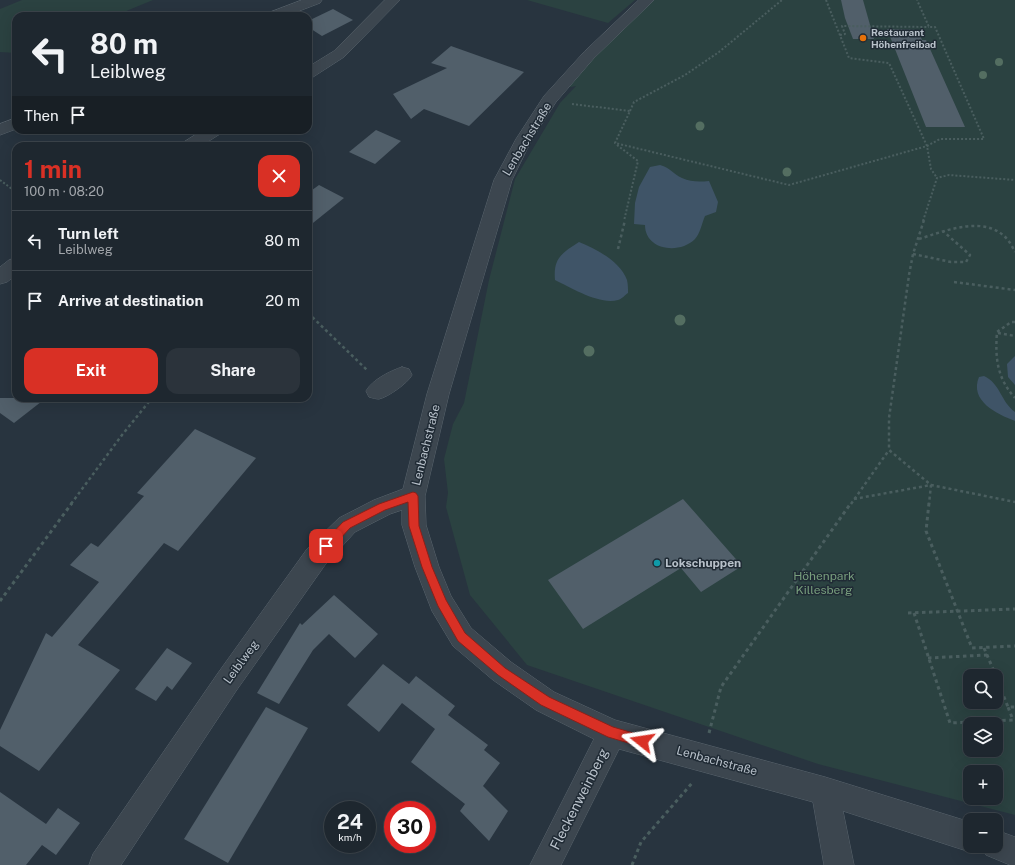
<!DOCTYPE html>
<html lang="en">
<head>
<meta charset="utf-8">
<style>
  :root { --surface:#1e272f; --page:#2b333b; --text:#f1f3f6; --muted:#a1a5aa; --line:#3c444b; --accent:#d93025 }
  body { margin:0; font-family:"Public Sans",sans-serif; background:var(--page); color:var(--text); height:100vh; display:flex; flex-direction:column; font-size:15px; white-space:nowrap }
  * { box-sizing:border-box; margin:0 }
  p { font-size:13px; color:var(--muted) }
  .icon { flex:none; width:22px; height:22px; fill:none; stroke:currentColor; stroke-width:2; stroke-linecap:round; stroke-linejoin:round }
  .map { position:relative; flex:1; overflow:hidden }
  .details { position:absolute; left:12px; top:142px; width:300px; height:260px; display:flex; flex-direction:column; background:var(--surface); border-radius:12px; box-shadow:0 4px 16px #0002,0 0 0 1px var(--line) }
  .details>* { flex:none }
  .top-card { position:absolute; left:12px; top:12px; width:300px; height:122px; border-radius:12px; box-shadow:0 4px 16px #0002,0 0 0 1px var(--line); background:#1e272f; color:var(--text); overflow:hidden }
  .fabs { position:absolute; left:963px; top:669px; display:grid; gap:8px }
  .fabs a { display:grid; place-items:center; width:40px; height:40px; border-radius:8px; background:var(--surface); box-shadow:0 4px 16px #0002,0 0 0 1px var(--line); font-size:20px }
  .speed { position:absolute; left:324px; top:801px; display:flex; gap:8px; font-size:20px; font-weight:700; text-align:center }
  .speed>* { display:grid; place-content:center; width:52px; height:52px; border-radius:50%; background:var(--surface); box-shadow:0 4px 16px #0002,0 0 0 1px var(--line); line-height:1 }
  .speed small { font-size:10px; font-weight:400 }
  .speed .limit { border:6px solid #d22; background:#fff; color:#111 }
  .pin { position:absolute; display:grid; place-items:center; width:34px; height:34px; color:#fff; margin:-17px; border-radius:8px; box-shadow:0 2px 6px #0006 }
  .me { position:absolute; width:44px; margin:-22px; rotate:285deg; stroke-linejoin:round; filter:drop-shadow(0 0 3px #0008) }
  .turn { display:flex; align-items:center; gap:14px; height:84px; padding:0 12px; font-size:18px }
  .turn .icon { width:52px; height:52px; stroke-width:2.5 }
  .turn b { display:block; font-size:28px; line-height:34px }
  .then { display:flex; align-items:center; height:38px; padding:0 12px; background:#0003; gap:8px; font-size:15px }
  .round { display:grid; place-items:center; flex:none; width:42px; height:42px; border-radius:12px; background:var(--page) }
  .summary { display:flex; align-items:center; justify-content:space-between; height:68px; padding:0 12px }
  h1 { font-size:24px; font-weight:700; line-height:30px; color:var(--accent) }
  .action { display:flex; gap:8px; margin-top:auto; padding:8px 12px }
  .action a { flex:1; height:46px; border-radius:12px; background:var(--accent); color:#fff; font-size:16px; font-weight:700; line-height:46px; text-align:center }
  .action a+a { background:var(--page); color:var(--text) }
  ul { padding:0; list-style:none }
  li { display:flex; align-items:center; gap:12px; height:60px; padding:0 12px; border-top:1px solid var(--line) }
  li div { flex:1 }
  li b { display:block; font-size:15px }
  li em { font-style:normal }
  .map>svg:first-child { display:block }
  .green { fill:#2b4241; fill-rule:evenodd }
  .water { fill:#3f5467 }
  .building { fill:#515f6a }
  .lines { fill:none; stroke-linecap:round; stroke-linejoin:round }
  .minor-casing { stroke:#59646d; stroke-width:1 }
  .path-far2 { stroke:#4a5e5f; stroke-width:2; stroke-dasharray:2 2; stroke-linecap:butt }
  .path-far1 { stroke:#4a5e5f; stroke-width:2.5; stroke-dasharray:3 3; stroke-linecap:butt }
  .path { stroke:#4a5e5f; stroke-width:3; stroke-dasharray:3.5 3.5; stroke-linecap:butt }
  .minor { fill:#3c464f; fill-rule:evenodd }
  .tree { fill:#546e61 }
  .route { fill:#d93025; stroke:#8d1f18 }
  .food-dot { fill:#e8710a; stroke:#202b35; stroke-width:1.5 }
  .culture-dot { fill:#0f9aa8; stroke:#202b35; stroke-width:1.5 }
  .labels { text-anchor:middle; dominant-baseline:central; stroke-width:3; stroke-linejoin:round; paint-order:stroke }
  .far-poi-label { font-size:10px; font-weight:bold; fill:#b8c1ca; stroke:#202b35; text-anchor:start }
  .street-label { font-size:12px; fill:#b8c1ca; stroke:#202b35 }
  .poi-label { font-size:12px; font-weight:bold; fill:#b8c1ca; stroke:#202b35; text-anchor:start }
  .park-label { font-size:12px; fill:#789e7d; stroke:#202b35 }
  .near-street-label { font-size:14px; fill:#b8c1ca; stroke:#202b35 }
</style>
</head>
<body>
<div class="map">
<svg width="1015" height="865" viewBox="0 0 1015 865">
  <rect width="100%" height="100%" fill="#28343f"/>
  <g class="green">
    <path d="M22 0H153L114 16H16V53L0 52V9Z"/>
    <path d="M527 0H635L608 23Z"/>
    <path d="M653 0H1015V815L818 764 527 665 470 595 446 507 448 493 444 459 453 424 464 403 489 280 515 179 560 103 576 86 565 88 610 40ZM970 676H996V702H970ZM970 724H996V750H970ZM970 772H996V798H970Z"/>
  </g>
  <g class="water">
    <path d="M660 165C671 168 673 174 682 178 691 182 699 182 709 181L718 202 716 212 705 216C702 223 700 234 695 239 679 255 645 250 645 225L634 224 635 203 639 187 650 167Z"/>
    <path d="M579 242C596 249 620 261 627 280 628 284 628 289 628 293 625 295 622 299 618 300 599 305 572 288 555 280 553 258 562 253 579 242Z"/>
    <path d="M1015 356V385L1008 377 1007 364Z"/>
    <path d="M984 376C1000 383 1001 402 1015 412V421C997 414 969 401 979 377Z"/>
  </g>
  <g class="building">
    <path d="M841 0H863L874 39H853L845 18Z"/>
    <path d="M333 9 353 20 322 36 308 27V21Z"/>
    <path d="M887 29 918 30 922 40H926L965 127H926Z"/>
    <path d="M451 46 524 72 469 126 424 109 411 119 393 94 447 68 431 63Z"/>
    <path d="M376 130 401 141 375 164 349 152Z"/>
    <path d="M319 185 344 198 308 227V193Z"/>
    <path d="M0 398H46L14 423 0 413Z"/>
    <path d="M195 429 256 458 178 551 164 543 78 645 120 670 39 771 0 746V730L46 633 52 637 99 582 70 565 91 543 98 547 144 496 137 493Z"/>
    <path d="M683 499 742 566 701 592 681 568 583 629 548 580Z"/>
    <path d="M334 595 378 634 355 658 329 634 313 650 279 704 257 693 300 623 302 625Z"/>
    <path d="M167 648 192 663 172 690 167 686 156 701 135 689Z"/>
    <path d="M383 664 409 684 416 676 455 706 448 715 488 745 484 750 500 763 483 786 508 811 489 841 460 811 465 804 411 762 435 729 402 703 379 732 347 705Z"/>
    <path d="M266 707 308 728 228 863 184 839Z"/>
    <path d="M0 792 46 824 58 808 80 823 56 855 42 845 26 865H0Z"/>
  </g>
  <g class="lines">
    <g class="minor-casing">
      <g id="minor">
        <path d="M302 0H322L320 3 286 16H266L268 13Z"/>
        <path d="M385 0H400L344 57 313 77 308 79V67L334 51Z"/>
        <path d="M639 0H654L594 58 556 102 532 139 512 180 449 394 425 496 426 525 439 567 451 596 471 628 511 662 554 692 615 720 825 777 970 822V846H981L980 847 970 852 843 811 854 865H824L813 802 619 749 561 865H530L594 739 536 710 493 680 453 646 432 611 415 567 402 525V510L390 514 355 532 325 565 236 691 121 865H89L93 854 218 673 307 549 339 518 374 500 403 489 427 394 494 180 516 139 544 96 584 52Z"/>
        <path d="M16 118V129L0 135V124Z"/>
        <path d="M203 130H222L220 134 201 146H182L184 142Z"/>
        <path d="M16 258V275L7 282 0 284V267L9 260Z"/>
        <path d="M402 367 409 369 412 375C408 383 388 397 379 399 376 399 373 398 369 397L366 391C372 380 390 371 402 367Z"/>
        <path d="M996 830 1015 837V865H1010L986 855 982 846H996Z"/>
      </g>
    </g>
    <g class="path-far2">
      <path d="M826 0 849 58 889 63 927 146 931 169 937 178"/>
      <path d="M840 35 845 34 842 26 929 27"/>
      <path d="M572 104 630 111 615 143 789 185 927 146 940 139H984L935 27H929L917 0"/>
      <path d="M630 111 634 102 685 75 719 52 782 0"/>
      <path d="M617 145 638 161 624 221"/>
      <path d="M0 180 16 192"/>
      <path d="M923 221 937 178 949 175 1015 180"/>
    </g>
    <g class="path-far1">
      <path d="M924 220 913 254 909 275 889 418V450L931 485 1015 502"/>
      <path d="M919 239C945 231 985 214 1007 239 1010 242 1013 248 1015 252"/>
      <path d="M618 249 625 220"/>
      <path d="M913 254 951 262H966L970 255 943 231"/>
      <path d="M954 282 1015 290"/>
      <path d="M308 313 367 370"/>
      <path d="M1015 322H1011L997 332C995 358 997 378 1015 398"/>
      <path d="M998 333 1015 336"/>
      <path d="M854 499 931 485 929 504"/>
      <path d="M71 504 122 435 152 398"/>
      <path d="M851 504 889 450"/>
    </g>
    <g class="path">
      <path d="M929 503 926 531 972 648 1015 646"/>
      <path d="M0 601 72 503"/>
      <path d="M908 613 1015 609"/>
      <path d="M914 613 950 723 1013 720 1008 707"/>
      <path d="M984 648 996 676"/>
      <path d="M928 658 987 655"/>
      <path d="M996 677 1008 707H1015"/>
      <path d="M709 733 721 687 851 503"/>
      <path d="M632 865 641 842 693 782"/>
    </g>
    <use href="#minor" class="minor"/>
  </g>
  <g class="tree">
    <circle cx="999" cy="62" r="4"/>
    <circle cx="983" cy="75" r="4"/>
    <circle cx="700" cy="126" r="4.5"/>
    <circle cx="787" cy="172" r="4.5"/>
    <circle cx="680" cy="320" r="5.5"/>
    <circle cx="589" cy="351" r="5.5"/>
  </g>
  <path class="route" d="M413 492 416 493 418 496 419 526 432 567 446 600 465 633 505 668 549 697 613 727 647 737 648 741 647 745 642 747 608 737 541 705 498 675 458 641 438 606 422 567 409 526 408 502 385 510 350 528 330 550 326 551 323 550 322 546 323 543 343 522 379 504Z"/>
  <circle class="food-dot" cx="863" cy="38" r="4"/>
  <circle class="culture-dot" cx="657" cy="563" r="4"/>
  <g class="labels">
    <g class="far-poi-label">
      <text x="871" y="32">Restaurant<tspan x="871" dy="12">Höhenfreibad</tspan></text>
    </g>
    <g class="street-label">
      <text transform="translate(527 139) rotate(-59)">Lenbachstraße</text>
      <text transform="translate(426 445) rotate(-76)">Lenbachstraße</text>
      <text transform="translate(241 662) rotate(-54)">Leiblweg</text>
      <text transform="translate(717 761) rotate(15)">Lenbachstraße</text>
    </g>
    <g class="poi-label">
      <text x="665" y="563">Lokschuppen</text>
    </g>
    <g class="park-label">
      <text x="824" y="576">Höhenpark<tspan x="824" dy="14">Killesberg</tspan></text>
    </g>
    <g class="near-street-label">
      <text transform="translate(579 799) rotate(-63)">Fleckenweinberg</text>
    </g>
  </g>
</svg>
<div class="fabs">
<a><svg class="icon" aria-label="search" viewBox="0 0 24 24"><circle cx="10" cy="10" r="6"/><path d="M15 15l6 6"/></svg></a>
<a><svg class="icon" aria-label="layers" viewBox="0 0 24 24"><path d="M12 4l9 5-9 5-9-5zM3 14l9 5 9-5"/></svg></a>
<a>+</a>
<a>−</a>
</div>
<div class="speed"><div>24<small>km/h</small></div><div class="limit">30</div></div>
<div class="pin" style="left:326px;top:546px;background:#d93025"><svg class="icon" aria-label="arrive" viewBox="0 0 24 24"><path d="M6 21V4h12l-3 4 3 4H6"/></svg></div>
<svg class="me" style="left:642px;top:741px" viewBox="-20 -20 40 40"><path d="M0-17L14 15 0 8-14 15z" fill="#d93025" stroke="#fff" stroke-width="4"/></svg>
<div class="top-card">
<div class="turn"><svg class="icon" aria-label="left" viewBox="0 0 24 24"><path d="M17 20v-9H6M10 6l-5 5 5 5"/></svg><div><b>80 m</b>Leiblweg</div></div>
<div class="then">Then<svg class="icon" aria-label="arrive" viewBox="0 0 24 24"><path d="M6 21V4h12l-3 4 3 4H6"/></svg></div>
</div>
<section class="details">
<div class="summary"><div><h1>1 min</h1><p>100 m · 08:20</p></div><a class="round" style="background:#d93025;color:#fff"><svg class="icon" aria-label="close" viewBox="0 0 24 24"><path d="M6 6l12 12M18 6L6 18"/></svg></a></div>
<ul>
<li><svg class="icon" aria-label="left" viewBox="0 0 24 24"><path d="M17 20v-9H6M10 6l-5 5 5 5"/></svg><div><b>Turn left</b><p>Leiblweg</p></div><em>80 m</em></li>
<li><svg class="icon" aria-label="arrive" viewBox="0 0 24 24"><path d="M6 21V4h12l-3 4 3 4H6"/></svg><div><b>Arrive at destination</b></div><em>20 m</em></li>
</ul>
<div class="action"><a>Exit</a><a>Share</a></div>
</section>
</div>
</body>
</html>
